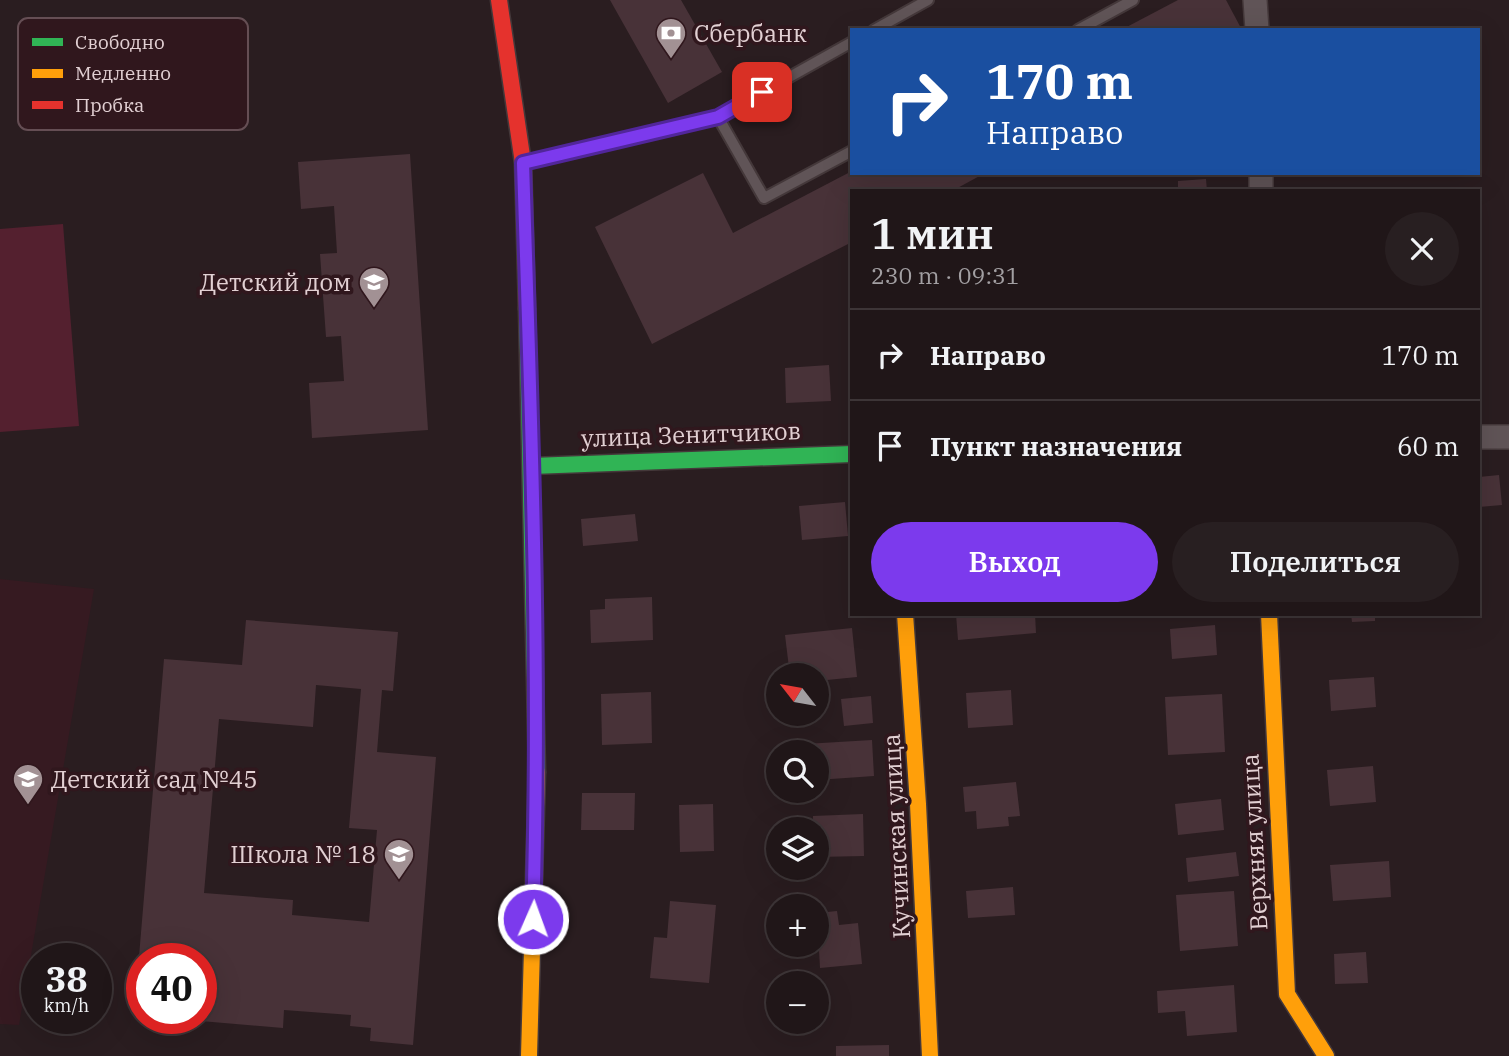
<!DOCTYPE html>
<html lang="ru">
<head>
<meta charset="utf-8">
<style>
  :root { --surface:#201618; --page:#281f21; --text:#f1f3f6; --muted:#a29fa2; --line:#3d3537; --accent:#7c3aed }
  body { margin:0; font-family:"IBM Plex Serif",serif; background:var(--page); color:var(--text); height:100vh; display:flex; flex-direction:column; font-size:26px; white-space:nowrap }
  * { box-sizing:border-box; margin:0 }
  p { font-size:23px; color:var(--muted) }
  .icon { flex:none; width:38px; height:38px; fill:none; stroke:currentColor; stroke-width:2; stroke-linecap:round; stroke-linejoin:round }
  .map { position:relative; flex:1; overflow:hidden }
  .sheet { position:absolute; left:850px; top:189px; width:630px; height:427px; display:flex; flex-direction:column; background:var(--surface); border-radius:0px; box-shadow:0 7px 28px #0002,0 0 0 2px var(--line) }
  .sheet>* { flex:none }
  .hud { position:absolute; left:850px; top:28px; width:630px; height:147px; border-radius:0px; box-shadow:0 7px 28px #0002,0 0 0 2px var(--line); background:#1a4fa0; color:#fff; overflow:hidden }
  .needle { width:46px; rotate:301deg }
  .buttons { position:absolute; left:766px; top:663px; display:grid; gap:14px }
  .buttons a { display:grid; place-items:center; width:63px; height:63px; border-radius:50%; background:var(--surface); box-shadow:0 7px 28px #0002,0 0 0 2px var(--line); font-size:35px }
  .speed { position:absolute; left:21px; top:943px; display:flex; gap:14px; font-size:35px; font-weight:700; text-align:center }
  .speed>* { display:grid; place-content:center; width:91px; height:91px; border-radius:50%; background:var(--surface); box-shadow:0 7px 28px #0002,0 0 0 2px var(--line); line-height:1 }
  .speed small { font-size:18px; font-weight:400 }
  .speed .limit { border:10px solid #d22; background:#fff; color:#111 }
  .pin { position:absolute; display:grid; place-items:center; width:60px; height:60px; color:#fff; margin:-30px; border-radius:14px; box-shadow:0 4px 10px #0006 }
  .me { position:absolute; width:77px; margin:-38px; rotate:2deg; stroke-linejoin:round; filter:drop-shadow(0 0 5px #0008) }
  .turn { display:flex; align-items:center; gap:24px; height:147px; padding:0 21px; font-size:32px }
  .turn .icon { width:91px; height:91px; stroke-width:2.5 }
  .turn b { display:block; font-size:49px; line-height:60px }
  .round { display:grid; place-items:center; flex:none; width:74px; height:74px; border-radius:37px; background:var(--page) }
  .headline { display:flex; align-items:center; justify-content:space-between; height:119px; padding:0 21px }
  h1 { font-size:42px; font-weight:600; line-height:52px }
  .primary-button { display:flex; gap:14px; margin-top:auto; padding:14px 21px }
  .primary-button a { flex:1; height:80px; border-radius:42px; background:var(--accent); color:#fff; font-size:28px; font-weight:600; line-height:80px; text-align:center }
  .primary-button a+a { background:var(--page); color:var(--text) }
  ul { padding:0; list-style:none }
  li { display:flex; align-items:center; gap:21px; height:91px; padding:0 21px; border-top:2px solid var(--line) }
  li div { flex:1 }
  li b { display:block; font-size:26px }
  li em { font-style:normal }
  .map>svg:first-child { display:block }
  .built { fill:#361a21 }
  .garden { fill:#54202f }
  .building { fill:#483238; fill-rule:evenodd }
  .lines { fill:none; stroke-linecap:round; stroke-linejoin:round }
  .lane-casing { stroke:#44383a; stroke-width:14 }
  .street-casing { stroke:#44383a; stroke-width:26 }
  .fast-casing { stroke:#44383a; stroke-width:19 }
  .slow-casing { stroke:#44383a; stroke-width:19 }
  .jam-casing { stroke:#44383a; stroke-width:19 }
  .lane { stroke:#605457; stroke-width:10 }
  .street { stroke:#605457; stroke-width:23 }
  .fast { stroke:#30b455; stroke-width:16 }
  .slow { stroke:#ff9f0a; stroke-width:16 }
  .jam { stroke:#e5322d; stroke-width:16 }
  .route-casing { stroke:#51269a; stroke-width:18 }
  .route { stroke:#7c3aed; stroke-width:12 }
  .labels { text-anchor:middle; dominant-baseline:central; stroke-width:7; stroke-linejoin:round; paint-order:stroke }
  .poi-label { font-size:24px; fill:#e2d0d3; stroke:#30171d; text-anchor:start }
  .street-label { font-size:24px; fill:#e2d0d3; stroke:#30171d }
  .key { fill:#30171d; stroke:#654e54; stroke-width:2 }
  .key-label { font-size:19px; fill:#e2d0d3 }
</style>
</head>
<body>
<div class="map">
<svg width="1509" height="1056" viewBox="0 0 1509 1056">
  <rect width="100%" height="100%" fill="#2a1d20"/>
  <path class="built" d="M0 579 94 589 19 1025 0 1024Z"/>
  <path class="garden" d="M63 224 79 426 0 432V229Z"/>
  <g class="building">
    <path d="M610 0H681L722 72 668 103Z"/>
    <path d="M1178 0H1226L1242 30H1121Z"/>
    <path d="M410 154 428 430 312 438 309 383 344 381 341 336 326 337 320 254 337 253 334 206 301 209 298 162Z"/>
    <path d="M852 171V173H985L952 191H852V242L652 344 595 227 703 173 733 233Z"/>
    <path d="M1206 179 1207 191H1178V181Z"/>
    <path d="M829 365 831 401 786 403 785 368Z"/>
    <path d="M1499 475 1502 505 1479 507V477Z"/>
    <path d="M845 502 848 536 802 540 799 506Z"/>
    <path d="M635 514 638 541 583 546 581 519Z"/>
    <path d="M652 597 653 640 591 643 590 610 605 609V599Z"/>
    <path d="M956 614H1035L1036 633 958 640Z"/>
    <path d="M1351 614H1375V621L1352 622Z"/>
    <path d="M246 620 398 632 393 691 382 690 377 752 436 757 413 1045 370 1041 371 1028 350 1026 351 1015 284 1010 283 1028 189 1020V1018H201V959H142V1017L134 1016 164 659 242 665ZM316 685 361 689 349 828 377 830 369 922 292 915 293 900 204 893 219 719 313 727Z"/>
    <path d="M1215 625 1217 655 1172 659 1170 629Z"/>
    <path d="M852 628 857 677 817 681V676H790L785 635Z"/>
    <path d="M1374 677 1376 707 1331 711 1329 680Z"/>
    <path d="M1011 690 1013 725 968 728 966 693Z"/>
    <path d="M651 692 652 743 602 745 601 694Z"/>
    <path d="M1222 694 1225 752 1168 755 1165 697Z"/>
    <path d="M871 696 873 723 844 726 841 699Z"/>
    <path d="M872 740 874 776 817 780V752H789L788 745Z"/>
    <path d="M1373 766 1376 802 1330 806 1327 770Z"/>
    <path d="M1016 782 1020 816 1008 817 1009 826 977 829 976 811 965 812 963 787Z"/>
    <path d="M582 793H635L634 830H581Z"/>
    <path d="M1221 799 1224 830 1178 835 1175 804Z"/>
    <path d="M713 804 714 851 680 852 679 805Z"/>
    <path d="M863 814 864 856 817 857V830H813V816Z"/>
    <path d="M1236 852 1239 876 1188 882 1186 858Z"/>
    <path d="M1389 861 1391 897 1333 901 1330 865Z"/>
    <path d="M1013 887 1015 915 968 918 966 891Z"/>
    <path d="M1234 891 1238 946 1180 951 1176 895Z"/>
    <path d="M670 901 716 905 709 983 650 978 654 937 667 938Z"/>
    <path d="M837 911 839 925 858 923 862 964 820 968 817 913Z"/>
    <path d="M1366 952 1368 983 1335 984 1334 954Z"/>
    <path d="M1234 985 1237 1032 1187 1036 1185 1011 1158 1013 1157 991Z"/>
    <path d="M889 1045V1056H836V1046Z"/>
  </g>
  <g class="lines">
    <g class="lane-casing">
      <g id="lane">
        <path d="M874 30 928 0"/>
        <path d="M1078 30 1133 0"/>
        <path d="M718 117 764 198 852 151"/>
        <path d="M526 162 718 117 852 42"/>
      </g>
    </g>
    <g class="street-casing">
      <g id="street">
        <path d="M1255 0 1257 30"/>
        <path d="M1261 191V173"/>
        <path d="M1479 437H1509"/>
      </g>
    </g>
    <g class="fast-casing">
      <g id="fast">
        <path d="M527 309 537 772"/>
        <path d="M532 466 852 454"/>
      </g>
    </g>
    <g class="slow-casing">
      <g id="slow">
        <path d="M905 614 918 804 930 1056"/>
        <path d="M1269 614 1287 994 1326 1056"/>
        <path d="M529 1056 537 772"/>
      </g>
    </g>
    <g class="jam-casing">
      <path id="jam" d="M499 0 523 163 527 309"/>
    </g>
    <use href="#lane" class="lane"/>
    <use href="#street" class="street"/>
    <use href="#fast" class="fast"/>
    <use href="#slow" class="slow"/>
    <use href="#jam" class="jam"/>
  </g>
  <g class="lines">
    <g class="route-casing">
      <path id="route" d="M533 919C541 667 531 415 523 163L718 117 762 92"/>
    </g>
    <use href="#route" class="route"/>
  </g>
  <defs>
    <g id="bank-pin" transform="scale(1.575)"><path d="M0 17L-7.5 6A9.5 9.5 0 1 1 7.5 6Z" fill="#a29194" stroke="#30171d"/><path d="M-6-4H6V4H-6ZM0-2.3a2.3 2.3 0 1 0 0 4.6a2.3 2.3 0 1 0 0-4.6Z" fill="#fff"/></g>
    <g id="school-pin" transform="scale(1.575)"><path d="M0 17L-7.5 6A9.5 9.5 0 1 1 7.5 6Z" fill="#a29194" stroke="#30171d"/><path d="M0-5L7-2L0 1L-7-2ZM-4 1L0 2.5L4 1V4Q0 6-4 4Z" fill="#fff"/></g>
  </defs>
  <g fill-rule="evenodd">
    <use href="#bank-pin" x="671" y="33"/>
    <use href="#school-pin" x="374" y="282"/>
    <use href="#school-pin" x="28" y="779"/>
    <use href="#school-pin" x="399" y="854"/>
  </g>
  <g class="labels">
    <g class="poi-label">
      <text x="694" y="33">Сбербанк</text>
      <text x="351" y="282" text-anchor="end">Детский дом</text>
      <text x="51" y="779">Детский сад №45</text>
      <text x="376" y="854" text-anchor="end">Школа № 18</text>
    </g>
    <g class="street-label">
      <text transform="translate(691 434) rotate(-2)">улица Зенитчиков</text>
      <text transform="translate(896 836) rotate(-93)">Кучинская улица</text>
      <text transform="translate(1254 842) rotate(-93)">Верхняя улица</text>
    </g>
  </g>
  <rect x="18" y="18" width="230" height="112" rx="10" class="key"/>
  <rect x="32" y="38" width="31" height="8" fill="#30b455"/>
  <rect x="32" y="69" width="31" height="9" fill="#ff9f0a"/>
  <rect x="32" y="101" width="31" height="8" fill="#e5322d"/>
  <g class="key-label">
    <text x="75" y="49">Свободно</text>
    <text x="75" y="80">Медленно</text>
    <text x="75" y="112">Пробка</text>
  </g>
</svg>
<div class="buttons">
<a><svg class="needle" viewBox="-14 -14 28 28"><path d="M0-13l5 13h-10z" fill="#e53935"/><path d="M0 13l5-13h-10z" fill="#a29fa2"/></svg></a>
<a><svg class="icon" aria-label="search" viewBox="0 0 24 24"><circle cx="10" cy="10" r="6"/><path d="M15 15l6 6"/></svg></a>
<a><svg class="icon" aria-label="layers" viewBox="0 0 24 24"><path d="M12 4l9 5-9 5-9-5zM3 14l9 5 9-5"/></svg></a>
<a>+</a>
<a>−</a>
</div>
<div class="speed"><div>38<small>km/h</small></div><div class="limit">40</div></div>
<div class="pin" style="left:762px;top:92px;background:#d93025"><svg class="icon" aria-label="arrive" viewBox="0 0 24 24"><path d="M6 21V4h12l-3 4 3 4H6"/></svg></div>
<svg class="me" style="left:533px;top:919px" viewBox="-20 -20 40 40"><circle r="17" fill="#7c3aed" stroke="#fff" stroke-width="3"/><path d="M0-11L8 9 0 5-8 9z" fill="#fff"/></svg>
<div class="hud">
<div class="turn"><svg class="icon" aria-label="right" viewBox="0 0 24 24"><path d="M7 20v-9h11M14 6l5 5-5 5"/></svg><div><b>170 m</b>Направо</div></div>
</div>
<section class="sheet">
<div class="headline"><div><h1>1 мин</h1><p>230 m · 09:31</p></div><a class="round"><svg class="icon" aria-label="close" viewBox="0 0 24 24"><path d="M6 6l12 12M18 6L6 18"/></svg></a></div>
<ul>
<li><svg class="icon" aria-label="right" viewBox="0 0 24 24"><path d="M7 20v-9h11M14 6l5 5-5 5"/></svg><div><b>Направо</b></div><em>170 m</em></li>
<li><svg class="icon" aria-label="arrive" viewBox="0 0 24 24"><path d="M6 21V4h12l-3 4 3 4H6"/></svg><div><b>Пункт назначения</b></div><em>60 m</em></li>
</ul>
<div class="primary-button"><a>Выход</a><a>Поделиться</a></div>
</section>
</div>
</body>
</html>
